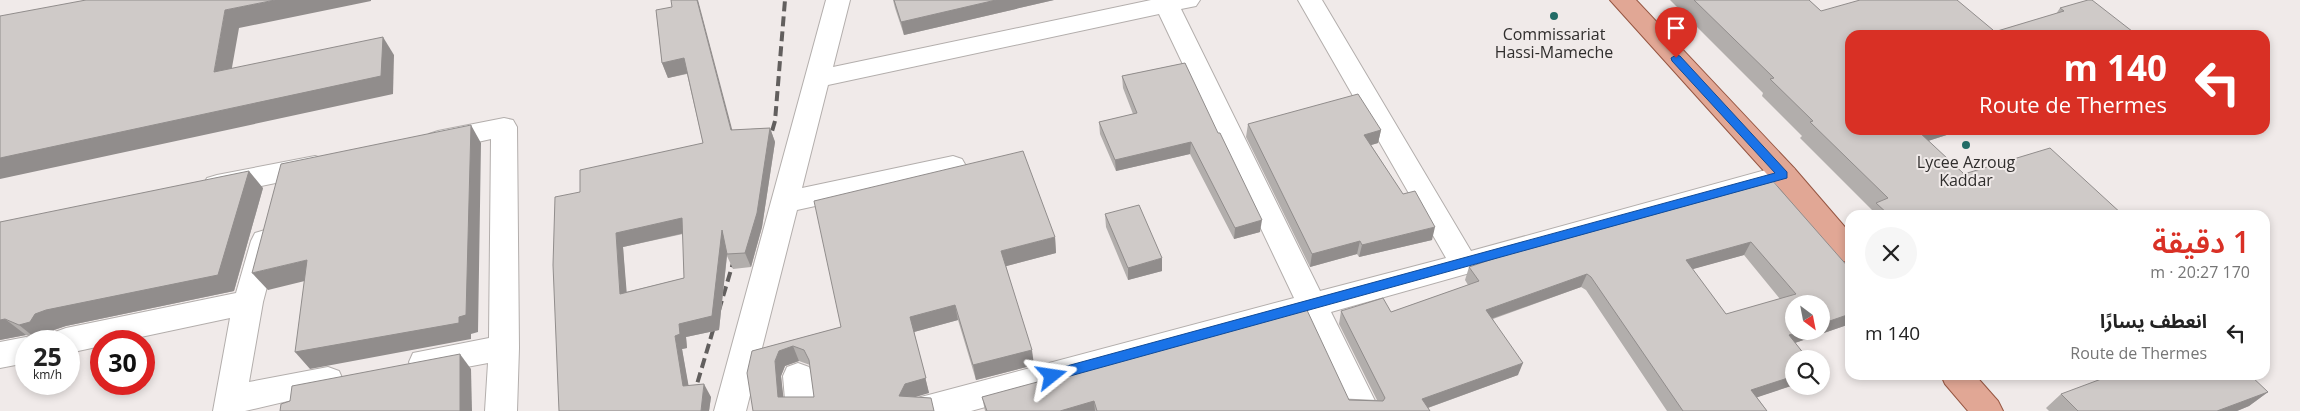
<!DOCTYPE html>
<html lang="ar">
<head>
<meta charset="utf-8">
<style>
  :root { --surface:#fff; --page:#f6f6f6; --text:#222; --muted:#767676; --accent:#d93025 }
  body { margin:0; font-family:"Open Sans","Noto Sans Arabic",sans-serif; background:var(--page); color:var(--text); direction:rtl; height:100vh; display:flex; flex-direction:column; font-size:19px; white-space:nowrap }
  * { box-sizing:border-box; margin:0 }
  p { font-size:16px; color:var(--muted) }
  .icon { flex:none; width:28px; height:28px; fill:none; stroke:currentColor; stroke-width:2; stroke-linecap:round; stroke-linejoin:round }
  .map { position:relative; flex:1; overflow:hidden; direction:ltr }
  .details { position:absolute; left:1845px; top:210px; width:425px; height:170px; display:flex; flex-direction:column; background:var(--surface); border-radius:15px; box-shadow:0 2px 8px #0003; direction:rtl }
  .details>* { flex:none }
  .hud { position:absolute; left:1845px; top:30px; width:425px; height:105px; border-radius:15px; box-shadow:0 2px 8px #0003; direction:rtl; background:#d93025; color:#fff; overflow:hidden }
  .needle { width:32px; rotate:148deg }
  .controls { position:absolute; left:1785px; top:295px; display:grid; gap:10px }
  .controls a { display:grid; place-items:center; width:45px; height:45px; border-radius:50%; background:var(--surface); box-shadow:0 2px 8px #0003; font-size:25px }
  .speed { position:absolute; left:15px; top:330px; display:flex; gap:10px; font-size:25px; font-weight:700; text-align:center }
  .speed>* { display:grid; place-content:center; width:65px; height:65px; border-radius:50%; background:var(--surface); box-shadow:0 2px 8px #0003; line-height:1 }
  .speed small { font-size:12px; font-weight:400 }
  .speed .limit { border:8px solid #d22; background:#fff; color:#111 }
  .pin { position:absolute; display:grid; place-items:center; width:42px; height:42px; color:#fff; margin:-51px -21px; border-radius:50% 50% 50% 0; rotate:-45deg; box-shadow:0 0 5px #0007 }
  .pin .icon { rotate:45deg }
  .me { position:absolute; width:55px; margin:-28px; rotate:75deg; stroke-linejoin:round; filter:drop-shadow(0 0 4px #0008) }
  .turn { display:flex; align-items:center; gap:18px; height:105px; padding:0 20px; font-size:22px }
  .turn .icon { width:65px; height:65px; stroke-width:2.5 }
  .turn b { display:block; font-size:35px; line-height:42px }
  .round { display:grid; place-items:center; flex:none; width:52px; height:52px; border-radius:26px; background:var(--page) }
  .summary { display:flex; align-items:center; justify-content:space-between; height:85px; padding:0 20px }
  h1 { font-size:30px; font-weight:600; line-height:38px; color:var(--accent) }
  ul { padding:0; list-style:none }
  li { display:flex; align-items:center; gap:15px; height:75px; padding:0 20px }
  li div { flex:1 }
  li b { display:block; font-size:19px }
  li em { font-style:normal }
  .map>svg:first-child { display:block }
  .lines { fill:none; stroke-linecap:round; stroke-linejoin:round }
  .minor-casing { stroke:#b3aeac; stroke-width:2 }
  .primary-casing { stroke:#965642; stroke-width:2 }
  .minor { fill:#fff; fill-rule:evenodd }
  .primary { fill:#e1a795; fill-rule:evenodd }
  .rail { stroke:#625f5e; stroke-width:4; stroke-dasharray:10 5; stroke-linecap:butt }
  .wall { fill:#b2aeac; fill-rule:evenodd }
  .shaded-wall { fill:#918d8c }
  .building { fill:#cfcac8; stroke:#918d8c; fill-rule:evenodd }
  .route { fill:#1a73e8; stroke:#114b97 }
  .poi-dot { fill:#226c66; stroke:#f0eae9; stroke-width:2 }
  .labels { text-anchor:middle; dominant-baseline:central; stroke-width:4; stroke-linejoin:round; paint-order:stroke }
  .poi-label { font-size:16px; fill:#302e2d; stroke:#f0eae9 }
</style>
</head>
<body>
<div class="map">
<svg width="2300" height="411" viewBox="0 0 2300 411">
  <rect width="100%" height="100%" fill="#f0eae9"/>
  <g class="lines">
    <g class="minor-casing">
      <g id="minor">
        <path d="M826 0H850L833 67 1151 0H1200L1196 6 1181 9 1320 291 1446 258 1298 0H1322L1471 251 1784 165 1794 168 1797 175 1794 182 1784 185 1331 312 1380 411H1348L1305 319 971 411H905L910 401 921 397 1294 298 1159 14 828 85 802 188 953 156 962 159 966 166 962 173 953 176 797 210 746 411H714Z"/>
        <path d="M504 118 513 120 517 127 519 348 517 411H485L488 363 424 375 413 371 409 362 413 353 489 338 491 139 438 151 429 148 425 141 429 134 438 131Z"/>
        <path d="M315 156 324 159 328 166 324 173 217 195 207 192 203 185 207 178 217 175Z"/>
        <path d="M265 230 275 233 279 241 263 302 249 382 328 367 339 371 343 380 339 389 245 411H213L230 318 122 341H101V346L69 353V341H51L55 332 66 328 236 293 251 241 255 233Z"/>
        <path d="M26 337 37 341H26V363L0 368V342Z"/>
        <path d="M798 363 809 367 813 376 818 411H786L783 376 787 367Z"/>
      </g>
    </g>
    <g class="primary-casing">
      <g id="primary">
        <path d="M1610 0H1636L1794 168 1850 233V263L1840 260 1774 182Z"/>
        <path d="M1941 375H1975L1998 401 2003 411H1968L1945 384Z"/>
      </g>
    </g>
    <use href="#minor" class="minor"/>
    <use href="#primary" class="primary"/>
    <g class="rail">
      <path d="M768 145 775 121 785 0"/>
      <path d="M689 411 736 253"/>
    </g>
  </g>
  <g class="wall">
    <path d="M893 0H1054L904 35 895 8Z"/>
    <path d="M1670 0H1809L1821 11 1993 30 1991 33 2056 14 2060 8 2137 35H1850V130H1960L1959 131 1928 141 1964 174 2123 215H1868L1872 210 1800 138 1802 136 1762 96 1763 93Z"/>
    <path d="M656 10 732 130 770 128 775 142 762 227 751 267 733 269 727 256 719 330 686 337 687 348 682 349 688 385 711 397 709 411H559L580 192 703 143 687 74 668 78 662 63ZM683 234 684 278 626 292 623 247Z"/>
    <path d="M1185 63 1260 232 1234 239 1190 154 1116 171 1100 134 1099 122 1133 114 1123 88 1122 76Z"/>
    <path d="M1248 124 1381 130 1378 143 1371 145 1432 240 1359 257 1357 254 1310 267 1246 137Z"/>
    <path d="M1771 179 1850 324 1795 343 1794 359V385L1757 397 1767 411H1667L1586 290 1581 287 1493 319 1518 375 1428 408 1430 411H985L982 397 1042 384 1377 400 1339 324 1341 311 1391 312 1468 285 1465 280 1469 267ZM1744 255 1780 299 1726 314 1692 269Z"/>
    <path d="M263 188 234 291 66 326 54 330 50 339 39 341 26 335 0 340V222Z"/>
    <path d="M1105 214 1162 271 1128 280 1106 227Z"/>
    <path d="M1055 237 1056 253 1006 266 1034 365 976 380 958 320 914 332 929 393 753 411 752 351 841 327ZM799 361 810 365 814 397H783L781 376 785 366Z"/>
    <path d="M2268 392 2249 406 2237 411H2049L2046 408 2061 394Z"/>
  </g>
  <g class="shaded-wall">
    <path d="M275 0H371V1L239 28 228 90 214 72 225 10Z"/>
    <path d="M697 0H698L736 144 731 130Z"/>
    <path d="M996 0H1054L904 35 901 22Z"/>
    <path d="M1993 30 1990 35H1976Z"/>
    <path d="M383 37 394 55 393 94 0 179V158Z"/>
    <path d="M684 58 689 73 668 78 662 63Z"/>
    <path d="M471 125 481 143 478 332 471 334V339L310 369 295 352Z"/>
    <path d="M770 128 775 142 762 227 751 267 745 253Z"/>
    <path d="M1381 130 1378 143 1361 148 1364 135Z"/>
    <path d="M1922 130H1960L1959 131 1906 148 1918 131Z"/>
    <path d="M1191 142 1190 154 1116 171 1115 160Z"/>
    <path d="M249 171 263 188 234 291 66 326 54 330 50 339 39 341 19 325Z"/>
    <path d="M682 218 689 232 623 247 628 308 620 294 616 233Z"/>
    <path d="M1262 220 1260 232 1234 239 1235 228Z"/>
    <path d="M1435 227 1432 240 1359 257 1362 245Z"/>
    <path d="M722 230 728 245 719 330 686 337 687 348 682 349 691 399 683 386 675 336 679 324Z"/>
    <path d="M1055 237 1056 253 1003 267 1001 251Z"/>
    <path d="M1360 241 1357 254 1310 267 1312 254Z"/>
    <path d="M1751 242 1744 255 1679 273 1686 260Z"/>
    <path d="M1162 258V271L1128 280V268Z"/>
    <path d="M307 260 321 277 268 290 252 273Z"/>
    <path d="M1587 274 1581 287 1482 322 1486 310Z"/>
    <path d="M955 305 958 320 914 332 929 393 909 399 899 396 910 317Z"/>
    <path d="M1850 314V324L1780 348 1789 335 1800 331H1821V324Z"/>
    <path d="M5 319 26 335 0 340V320Z"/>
    <path d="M793 346 799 361 785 366 781 376 785 411 778 397 775 361 779 351Z"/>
    <path d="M1032 350 1034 365 976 380 973 365Z"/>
    <path d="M460 354 471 369 472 411H460Z"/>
    <path d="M1523 363 1518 375 1419 411 1422 399Z"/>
    <path d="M1794 376V385L1743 402 1751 390Z"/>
    <path d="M704 384 711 397 709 411H701Z"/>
    <path d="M2268 392 2249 406 2237 411H2217Z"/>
    <path d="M1094 401 1095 411H1060Z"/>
  </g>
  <g class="building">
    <path d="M86 0H275L225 10 214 72 383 37 381 76 0 158V16Z"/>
    <path d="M671 0H697L731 130 770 128 757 213 745 253 727 254 722 230 712 316 679 324 680 334 675 336 683 386 704 384 701 411H559L553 265 555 197 580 192V170L703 143 684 58 662 63 656 10 672 7ZM682 218 684 278 620 294 616 233Z"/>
    <path d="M894 0H996L901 22Z"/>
    <path d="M1694 0H1809L1821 11 1860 0H1957L1993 30 1976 35H1850V130H1922L1918 131 1964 174 2050 148 2123 215H1889L1876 203 1888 198 1810 122 1813 121 1770 79 1774 78Z"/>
    <path d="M2088 0H2092L2137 35H1984L2064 11 2060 8Z"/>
    <path d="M1185 63 1218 133H1220L1262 220 1235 228 1191 142 1115 160 1099 122 1137 113 1122 76Z"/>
    <path d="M1358 94 1381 130 1364 135 1403 194 1415 191 1435 227 1362 245 1360 241 1312 254 1248 124Z"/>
    <path d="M471 125 466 315 459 317V323L295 352 307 260 252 273 281 164Z"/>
    <path d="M1023 151 1055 237 1001 251 1032 350 973 365 955 305 910 317 926 378 905 384 899 396 931 398 934 411H753L747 373 752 351 841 327 814 201ZM793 346 804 350 809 360 814 397H778L775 361 779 351Z"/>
    <path d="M249 171 218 275 46 310 35 314 30 322 19 325 5 319 0 320V222Z"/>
    <path d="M1771 179 1850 269V314L1821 324V304H1794V331H1800L1789 335 1808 359H1794V376L1751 390 1767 411H1683L1591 277 1587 274 1486 310 1523 363 1422 399 1430 411H1097L1094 401 1060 411H987L982 397 1041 381 1042 384 1085 369 1306 308 1349 400 1383 401 1385 398 1341 311 1383 298 1391 312 1479 281 1469 267 1534 245ZM1751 242 1796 294 1726 314 1686 260Z"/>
    <path d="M1139 205 1162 258 1128 268 1105 214Z"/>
    <path d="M460 354V411H280L281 404 290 401 292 386Z"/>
    <path d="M2112 375H2250L2268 392 2217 411H2078L2061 394Z"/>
  </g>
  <path class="route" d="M1676 55 1680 56 1787 172V178L1052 381 1047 380 1045 376 1047 372 1052 370 1775 173 1672 61 1671 58Z"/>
  <g class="poi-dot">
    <circle cx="1554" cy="16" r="5"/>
    <circle cx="1966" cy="145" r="5"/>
  </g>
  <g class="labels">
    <g class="poi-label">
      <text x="1554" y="34">Commissariat<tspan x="1554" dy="18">Hassi-Mameche</tspan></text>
      <text x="1966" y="162">Lycee Azroug<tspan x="1966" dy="18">Kaddar</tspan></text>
    </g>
  </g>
</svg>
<div class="controls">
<a><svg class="needle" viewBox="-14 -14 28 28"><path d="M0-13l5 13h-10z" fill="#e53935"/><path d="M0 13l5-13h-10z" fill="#767676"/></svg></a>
<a><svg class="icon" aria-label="search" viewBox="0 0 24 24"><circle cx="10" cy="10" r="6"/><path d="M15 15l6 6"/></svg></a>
</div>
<div class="speed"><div>25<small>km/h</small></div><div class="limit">30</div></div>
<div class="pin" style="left:1676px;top:58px;background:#d93025"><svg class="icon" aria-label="arrive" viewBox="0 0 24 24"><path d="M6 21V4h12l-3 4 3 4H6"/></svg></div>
<svg class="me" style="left:1052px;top:376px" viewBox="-20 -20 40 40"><path d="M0-17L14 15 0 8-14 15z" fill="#1a73e8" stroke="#fff" stroke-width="4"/></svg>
<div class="hud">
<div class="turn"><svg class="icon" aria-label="left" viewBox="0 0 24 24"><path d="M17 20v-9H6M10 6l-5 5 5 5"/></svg><div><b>140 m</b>Route de Thermes</div></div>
</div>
<section class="details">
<div class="summary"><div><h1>1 دقيقة</h1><p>170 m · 20:27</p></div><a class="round"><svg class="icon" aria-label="close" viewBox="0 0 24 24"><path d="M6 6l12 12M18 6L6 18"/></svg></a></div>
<ul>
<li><svg class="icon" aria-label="left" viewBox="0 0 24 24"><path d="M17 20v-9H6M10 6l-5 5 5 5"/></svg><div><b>انعطف يسارًا</b><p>Route de Thermes</p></div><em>140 m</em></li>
</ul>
</section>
</div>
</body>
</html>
